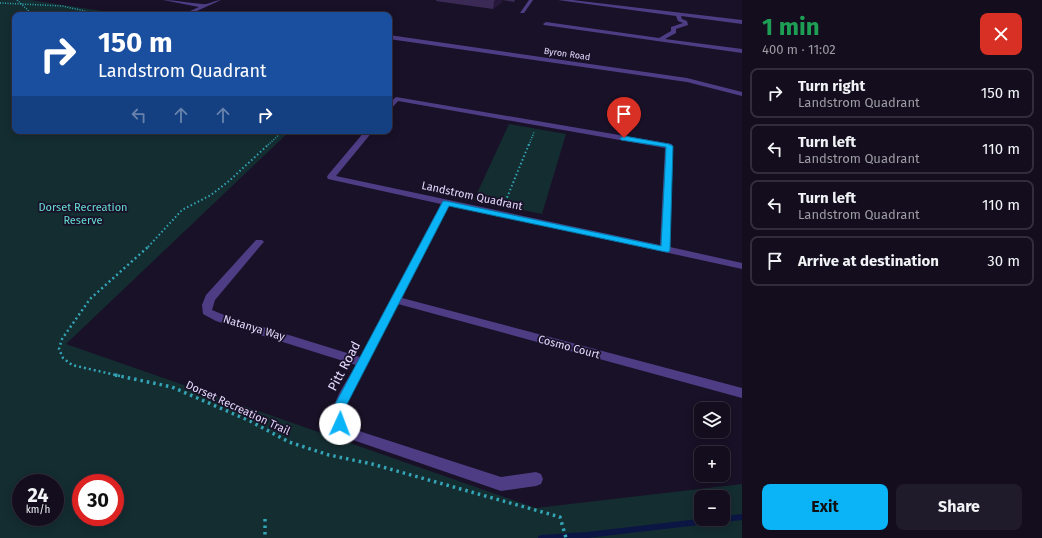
<!DOCTYPE html>
<html lang="en">
<head>
<meta charset="utf-8">
<style>
  :root { --surface:#130d1d; --page:#201b2a; --text:#f1f3f6; --muted:#9d9ca4; --line:#322d3b; --accent:#0bb3f7 }
  body { margin:0; font-family:"Fira Sans",sans-serif; background:var(--page); color:var(--text); height:100vh; display:flex; flex-direction:column; font-size:15px; white-space:nowrap }
  * { box-sizing:border-box; margin:0 }
  p { font-size:13px; color:var(--muted) }
  .icon { flex:none; width:22px; height:22px; fill:none; stroke:currentColor; stroke-width:2; stroke-linecap:round; stroke-linejoin:round }
  .map { position:relative; flex:1; overflow:hidden }
  .side { display:flex; flex-direction:column; background:var(--surface); width:300px }
  .side>* { flex:none }
  .top-card { position:absolute; left:12px; top:12px; width:380px; height:122px; border-radius:8px; box-shadow:0 2px 10px #0003,0 0 0 1px var(--line); background:#1a4fa0; color:#fff; overflow:hidden }
  .buttons { position:absolute; left:694px; top:402px; display:grid; gap:8px }
  .buttons a { display:grid; place-items:center; width:36px; height:36px; border-radius:8px; background:var(--surface); box-shadow:0 2px 10px #0003,0 0 0 1px var(--line); font-size:20px }
  .speed { position:absolute; left:12px; top:474px; display:flex; gap:8px; font-size:20px; font-weight:700; text-align:center }
  .speed>* { display:grid; place-content:center; width:52px; height:52px; border-radius:50%; background:var(--surface); box-shadow:0 2px 10px #0003,0 0 0 1px var(--line); line-height:1 }
  .speed small { font-size:10px; font-weight:400 }
  .speed .limit { border:6px solid #d22; background:#fff; color:#111 }
  .pin { position:absolute; display:grid; place-items:center; width:34px; height:34px; color:#fff; margin:-41px -17px; border-radius:50% 50% 50% 0; rotate:-45deg; box-shadow:0 0 4px #0007 }
  .pin .icon { rotate:45deg }
  .me { position:absolute; width:44px; margin:-22px; rotate:2deg; stroke-linejoin:round; filter:drop-shadow(0 0 3px #0008) }
  .turn { display:flex; align-items:center; gap:14px; height:84px; padding:0 20px; font-size:18px }
  .turn .icon { width:52px; height:52px; stroke-width:2.5 }
  .turn b { display:block; font-size:28px; line-height:34px }
  .lanes { display:flex; align-items:center; height:38px; padding:0 20px; background:#0003; justify-content:center; gap:20px; direction:ltr }
  .lanes .off { opacity:.35 }
  .round { display:grid; place-items:center; flex:none; width:42px; height:42px; border-radius:8px; background:var(--page) }
  .summary { display:flex; align-items:center; justify-content:space-between; height:68px; padding:0 20px }
  h1 { font-size:24px; font-weight:700; line-height:30px; color:#1e9e55 }
  .button { display:flex; gap:8px; margin-top:auto; padding:8px 20px }
  .button a { flex:1; height:46px; border-radius:8px; background:var(--accent); color:#111; font-size:16px; font-weight:700; line-height:46px; text-align:center }
  .button a+a { background:var(--page); color:var(--text) }
  ul { padding:0; list-style:none }
  li { display:flex; align-items:center; gap:12px; height:50px; margin:0 8px 6px; padding:0 12px; border:2px solid var(--line); border-radius:8px }
  li div { flex:1 }
  li b { display:block; font-size:15px }
  li em { font-style:normal }
  main { display:flex; flex:1; min-height:0 }
  .map>svg:first-child { display:block }
  .green { fill:#142d31; fill-rule:evenodd }
  .lines { fill:none; stroke-linecap:round; stroke-linejoin:round }
  .stream { stroke:#0c1645; stroke-width:6 }
  .path-far3 { stroke:#34a5b6; stroke-width:1.5; stroke-dasharray:1 1.5; stroke-linecap:butt }
  .path-far2 { stroke:#34a5b6; stroke-width:2; stroke-dasharray:1.5 2.5; stroke-linecap:butt }
  .path-far1 { stroke:#34a5b6; stroke-width:2.5; stroke-dasharray:2 3; stroke-linecap:butt }
  .path { stroke:#34a5b6; stroke-width:3.5; stroke-dasharray:2.5 4; stroke-linecap:butt }
  .minor { fill:#4e3d85; fill-rule:evenodd }
  .wall { fill:#3b2a55 }
  .shaded-wall { fill:#26183b }
  .route { fill:#0bb3f7; stroke:#0774a1 }
  .labels { text-anchor:middle; dominant-baseline:central; stroke-width:3.5; stroke-linejoin:round; paint-order:stroke }
  .far-street-label { font-size:9px; fill:#e4d8fe; stroke:#191127 }
  .street-label { font-size:11px; fill:#e4d8fe; stroke:#191127 }
  .park-label { font-size:11px; fill:#66dcd5; stroke:#191127 }
  .near-street-label { font-size:13px; fill:#e4d8fe; stroke:#191127 }
</style>
</head>
<body>
<main>
<div class="map">
<svg width="742" height="538" viewBox="0 0 742 538">
  <rect width="100%" height="100%" fill="#191127"/>
  <g class="green">
    <path d="M0 0H30L129 15H15V131H290L66 344 536 508 742 484V538H0ZM21 483H55V517H21ZM81 483H115V517H81ZM701 497H723V519H701Z"/>
    <path d="M509 124 566 134 542 214 474 200Z"/>
  </g>
  <g class="lines">
    <path class="stream" d="M541 538 587 535 742 517"/>
    <g class="path-far3">
      <path d="M17 0 33 15"/>
      <path d="M0 3 62 6 103 15"/>
      <path d="M346 131 356 133"/>
      <path d="M268 145 283 131"/>
      <path d="M529 145 534 132"/>
    </g>
    <g class="path-far2">
      <path d="M504 205 529 144"/>
      <path d="M148 247 182 210 211 195 229 181 269 144"/>
    </g>
    <path class="path-far1" d="M120 376 72 365 63 358 59 349 62 339 90 299 149 246"/>
    <g class="path">
      <path d="M115 375 172 387 250 421 289 442 329 455 372 464 560 517 566 538"/>
      <path d="M265 519V538"/>
    </g>
    <g class="minor">
      <path d="M163 0C176 0 189 3 202 4 209 5 215 0 221 0L188 15H181L199 7Z"/>
      <path d="M529 0H533L524 13H520Z"/>
      <path d="M558 0H572L742 20V24L681 16 682 19 687 21 688 25 676 29V33L665 39 742 49V53L544 25 543 24 546 22 659 38 671 31V27L683 23 678 21 676 16Z"/>
      <path d="M389 35 687 78 742 92V96L687 82 389 39Z"/>
      <path d="M396 97 672 144 670 247 742 263V269L449 205 402 298 742 388V398L398 304 345 408 346 420 354 427 362 432 501 477 536 472 541 474 543 479 541 484 536 486 501 491 353 440C315 419 341 392 356 365L216 321 203 314 202 305 206 295 256 240H262L264 242 262 244 215 300 212 310 224 315 360 357 441 204 328 179 327 177 328 175 365 131H373L336 176 660 245 665 148 398 101 391 109 389 110V103Z"/>
    </g>
  </g>
  <path class="wall" d="M436 0H515L514 2 502 0V2L493 9 436 1Z"/>
  <path class="shaded-wall" d="M495 0H502V2L493 9 494 1Z"/>
  <path class="route" d="M624 136 669 144 673 146 670 250 669 252H666L449 206 345 408 344 415 346 424 344 427 340 429 336 427 332 415 333 408 443 201H446L661 246 666 147 621 140 620 138Z"/>
  <g class="labels">
    <g class="far-street-label">
      <text transform="translate(567 54) rotate(8)">Byron Road</text>
    </g>
    <g class="street-label">
      <text transform="translate(472 196) rotate(12)">Landstrom Quadrant</text>
      <text transform="translate(254 328) rotate(17)">Natanya Way</text>
      <text transform="translate(569 347) rotate(15)">Cosmo Court</text>
      <text transform="translate(238 408) rotate(25)">Dorset Recreation Trail</text>
    </g>
    <g class="park-label">
      <text x="83" y="207">Dorset Recreation<tspan x="83" dy="13">Reserve</tspan></text>
    </g>
    <g class="near-street-label">
      <text transform="translate(344 366) rotate(-62)">Pitt Road</text>
    </g>
  </g>
</svg>
<div class="buttons">
<a><svg class="icon" aria-label="layers" viewBox="0 0 24 24"><path d="M12 4l9 5-9 5-9-5zM3 14l9 5 9-5"/></svg></a>
<a>+</a>
<a>−</a>
</div>
<div class="speed"><div>24<small>km/h</small></div><div class="limit">30</div></div>
<div class="pin" style="left:624px;top:138px;background:#d93025"><svg class="icon" aria-label="arrive" viewBox="0 0 24 24"><path d="M6 21V4h12l-3 4 3 4H6"/></svg></div>
<svg class="me" style="left:340px;top:424px" viewBox="-20 -20 40 40"><circle r="19" fill="#fff"/><path d="M0-13L10 11 0 6-10 11z" fill="#0bb3f7"/></svg>
<div class="top-card">
<div class="turn"><svg class="icon" aria-label="right" viewBox="0 0 24 24"><path d="M7 20v-9h11M14 6l5 5-5 5"/></svg><div><b>150 m</b>Landstrom Quadrant</div></div>
<div class="lanes"><svg class="icon off" aria-label="left" viewBox="0 0 24 24"><path d="M17 20v-9H6M10 6l-5 5 5 5"/></svg><svg class="icon off" aria-label="ahead" viewBox="0 0 24 24"><path d="M12 20V5M6 11l6-6 6 6"/></svg><svg class="icon off" aria-label="ahead" viewBox="0 0 24 24"><path d="M12 20V5M6 11l6-6 6 6"/></svg><svg class="icon" aria-label="right" viewBox="0 0 24 24"><path d="M7 20v-9h11M14 6l5 5-5 5"/></svg></div>
</div>
</div>
<section class="side">
<div class="summary"><div><h1>1 min</h1><p>400 m · 11:02</p></div><a class="round" style="background:#d93025;color:#fff"><svg class="icon" aria-label="close" viewBox="0 0 24 24"><path d="M6 6l12 12M18 6L6 18"/></svg></a></div>
<ul>
<li><svg class="icon" aria-label="right" viewBox="0 0 24 24"><path d="M7 20v-9h11M14 6l5 5-5 5"/></svg><div><b>Turn right</b><p>Landstrom Quadrant</p></div><em>150 m</em></li>
<li><svg class="icon" aria-label="left" viewBox="0 0 24 24"><path d="M17 20v-9H6M10 6l-5 5 5 5"/></svg><div><b>Turn left</b><p>Landstrom Quadrant</p></div><em>110 m</em></li>
<li><svg class="icon" aria-label="left" viewBox="0 0 24 24"><path d="M17 20v-9H6M10 6l-5 5 5 5"/></svg><div><b>Turn left</b><p>Landstrom Quadrant</p></div><em>110 m</em></li>
<li><svg class="icon" aria-label="arrive" viewBox="0 0 24 24"><path d="M6 21V4h12l-3 4 3 4H6"/></svg><div><b>Arrive at destination</b></div><em>30 m</em></li>
</ul>
<div class="button"><a>Exit</a><a>Share</a></div>
</section>
</main>
</body>
</html>
